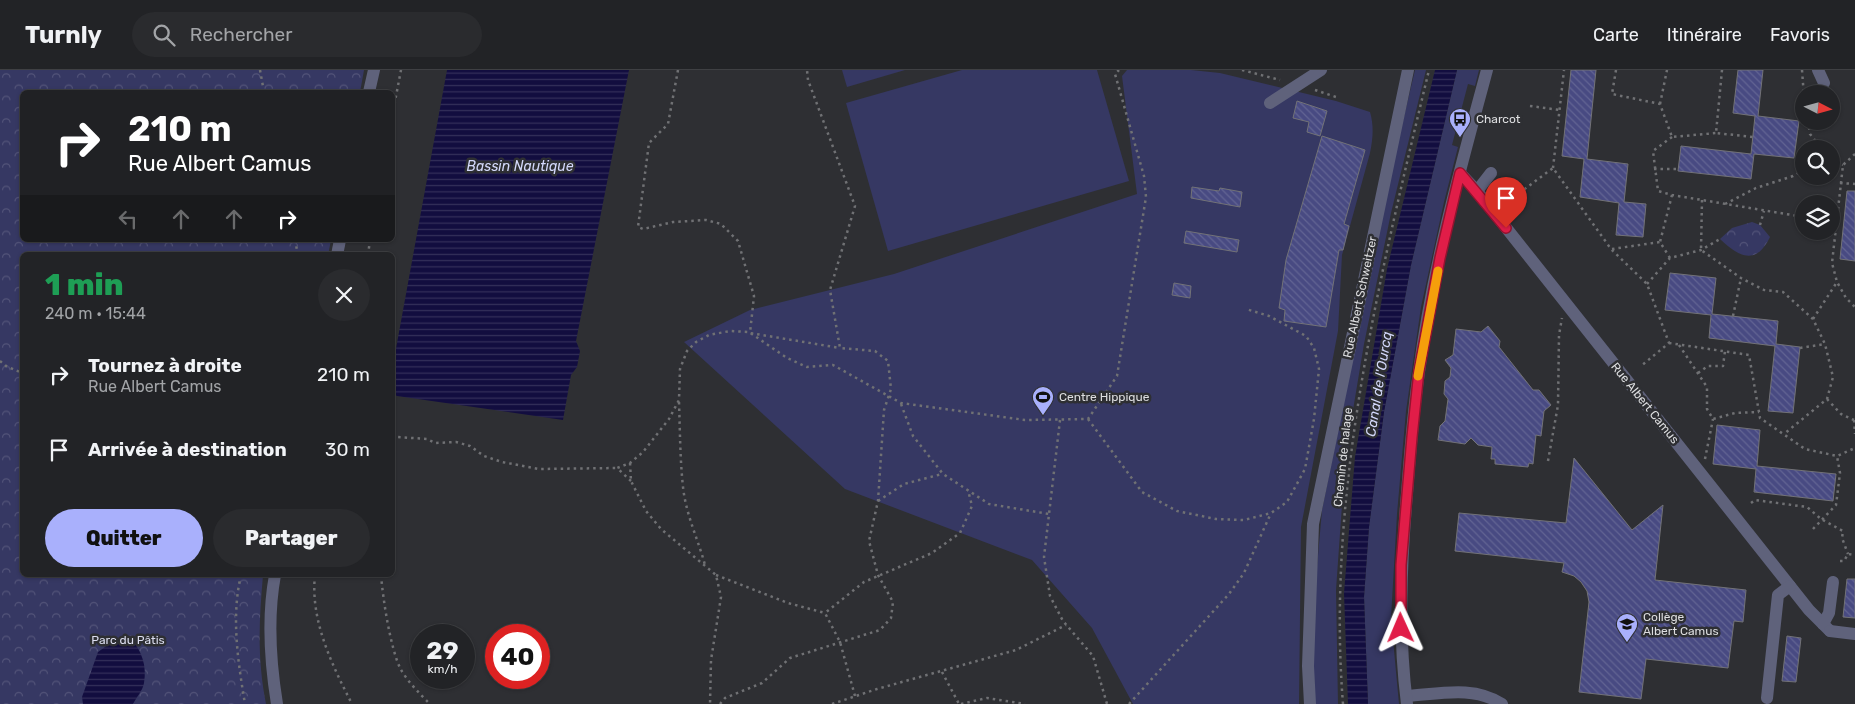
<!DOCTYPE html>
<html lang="fr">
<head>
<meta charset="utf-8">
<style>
  :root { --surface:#222326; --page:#2a2b2e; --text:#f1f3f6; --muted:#a2a4a7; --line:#3f4043; --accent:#a9b0fc }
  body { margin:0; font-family:Rubik,sans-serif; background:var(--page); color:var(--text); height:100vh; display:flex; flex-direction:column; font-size:19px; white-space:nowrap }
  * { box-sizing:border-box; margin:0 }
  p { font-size:16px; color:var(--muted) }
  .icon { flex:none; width:28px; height:28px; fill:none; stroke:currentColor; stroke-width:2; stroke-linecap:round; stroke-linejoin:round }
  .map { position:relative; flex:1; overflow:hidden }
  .drawer { position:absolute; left:20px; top:182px; width:375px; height:325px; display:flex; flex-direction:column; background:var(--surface); border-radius:8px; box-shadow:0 1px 4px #0004,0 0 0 1px var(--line) }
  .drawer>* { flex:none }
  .hud { position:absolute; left:20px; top:20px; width:375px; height:152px; border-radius:8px; box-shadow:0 1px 4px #0004,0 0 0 1px var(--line); background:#202124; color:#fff; overflow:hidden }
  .needle { width:32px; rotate:96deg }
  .fabs { position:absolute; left:1795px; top:15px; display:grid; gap:10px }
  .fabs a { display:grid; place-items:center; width:45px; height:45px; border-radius:50%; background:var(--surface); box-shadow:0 1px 4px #0004,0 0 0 1px var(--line); font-size:25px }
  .speed { position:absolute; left:410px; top:554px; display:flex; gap:10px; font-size:25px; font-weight:700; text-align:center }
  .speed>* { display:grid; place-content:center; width:65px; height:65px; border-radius:50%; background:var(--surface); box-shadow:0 1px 4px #0004,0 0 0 1px var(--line); line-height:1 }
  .speed small { font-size:12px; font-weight:400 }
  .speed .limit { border:8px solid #d22; background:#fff; color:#111 }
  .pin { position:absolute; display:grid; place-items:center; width:42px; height:42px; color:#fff; margin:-51px -21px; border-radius:50% 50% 50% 0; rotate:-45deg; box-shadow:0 0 5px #0007 }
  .pin .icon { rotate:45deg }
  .me { position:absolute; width:55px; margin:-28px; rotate:359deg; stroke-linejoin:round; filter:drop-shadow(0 0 4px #0008) }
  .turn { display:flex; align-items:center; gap:18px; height:105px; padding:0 25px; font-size:22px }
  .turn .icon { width:65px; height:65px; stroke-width:2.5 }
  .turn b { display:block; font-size:35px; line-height:42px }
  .lanes { display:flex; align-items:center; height:48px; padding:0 25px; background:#0003; justify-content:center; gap:25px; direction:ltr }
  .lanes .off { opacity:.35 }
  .round { display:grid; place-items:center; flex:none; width:52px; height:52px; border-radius:26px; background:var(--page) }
  .overview { display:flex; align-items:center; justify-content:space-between; height:85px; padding:0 25px }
  h1 { font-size:30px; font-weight:800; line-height:38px; color:#1e9e55 }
  .button { display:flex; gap:10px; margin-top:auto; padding:10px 25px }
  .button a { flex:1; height:58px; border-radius:30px; background:var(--accent); color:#111; font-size:20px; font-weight:800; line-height:58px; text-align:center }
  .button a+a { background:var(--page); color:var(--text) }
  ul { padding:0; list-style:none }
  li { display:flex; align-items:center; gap:15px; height:75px; padding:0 25px }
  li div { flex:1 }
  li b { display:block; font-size:19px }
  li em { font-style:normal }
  header { display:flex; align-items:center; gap:30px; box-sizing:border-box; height:70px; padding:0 25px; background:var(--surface); border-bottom:1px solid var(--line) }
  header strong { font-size:24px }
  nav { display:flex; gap:28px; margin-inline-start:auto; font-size:18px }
  .search { width:350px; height:45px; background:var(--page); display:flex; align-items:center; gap:12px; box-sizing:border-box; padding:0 18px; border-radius:28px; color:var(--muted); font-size:19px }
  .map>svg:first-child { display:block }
  .green { fill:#363863 }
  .park { fill:url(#park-crowns) }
  .water { fill:url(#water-rules) }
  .building { fill:url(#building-back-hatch); stroke:#727277 }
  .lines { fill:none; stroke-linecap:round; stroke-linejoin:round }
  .path { stroke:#707174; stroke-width:2.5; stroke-dasharray:2.5 4; stroke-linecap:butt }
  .minor { stroke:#5f627b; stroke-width:12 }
  .route-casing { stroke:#92132f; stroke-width:12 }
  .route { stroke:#e11d48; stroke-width:9 }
  .slow { stroke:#f59e0b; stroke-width:9 }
  .labels { text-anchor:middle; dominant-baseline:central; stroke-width:5; stroke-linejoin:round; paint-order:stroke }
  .poi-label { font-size:12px; fill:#dddee0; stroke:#2e2f33; text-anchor:start }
  .street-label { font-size:12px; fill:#dddee0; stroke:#2e2f33 }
  .park-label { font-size:12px; fill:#dcdef0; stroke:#2e2f33 }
  .water-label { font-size:14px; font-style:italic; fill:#d3d8fa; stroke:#2e2f33 }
</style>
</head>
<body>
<header>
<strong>Turnly</strong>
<div class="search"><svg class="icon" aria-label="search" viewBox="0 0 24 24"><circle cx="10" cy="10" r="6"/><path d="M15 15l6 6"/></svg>Rechercher</div>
<nav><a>Carte</a><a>Itinéraire</a><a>Favoris</a></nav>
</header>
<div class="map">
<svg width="1855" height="634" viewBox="0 0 1855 634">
  <defs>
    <pattern id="park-crowns" width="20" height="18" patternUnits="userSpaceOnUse" patternTransform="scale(1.25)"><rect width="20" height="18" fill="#363863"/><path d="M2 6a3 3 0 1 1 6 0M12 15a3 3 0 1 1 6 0" fill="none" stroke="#535479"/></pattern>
    <pattern id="water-rules" width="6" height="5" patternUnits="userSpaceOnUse" patternTransform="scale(1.25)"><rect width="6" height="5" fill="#120d3f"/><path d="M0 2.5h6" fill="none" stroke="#34305a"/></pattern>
    <pattern id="building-back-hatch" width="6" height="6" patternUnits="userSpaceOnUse" patternTransform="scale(1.25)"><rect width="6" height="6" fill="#484a82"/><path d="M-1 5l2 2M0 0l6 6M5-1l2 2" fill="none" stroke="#626493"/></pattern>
  </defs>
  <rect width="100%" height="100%" fill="#2e2f33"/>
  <g class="green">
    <path d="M842 0H905L847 17Z"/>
    <path d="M962 0H1097L1129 111 888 181 846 33Z"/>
    <path d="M1127 0H1191L1220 3 1336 31 1370 42C1374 56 1373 68 1370 83L1342 185 1338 261 1301 457 1299 634H1133L1092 558 1032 490 845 419 684 272 750 240 894 204 1137 124 1122 6Z"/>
    <path d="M1415 0H1426L1391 143 1364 274 1353 340 1343 421 1336 520 1338 634H1315L1312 554 1322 440 1385 127Z"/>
    <path d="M1457 0H1479L1475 16 1468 14 1452 75 1458 77 1444 132 1421 237 1406 341 1397 444 1391 548 1399 634H1368L1364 527 1369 457 1384 342 1411 195Z"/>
  </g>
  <g class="park">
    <path d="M0 0H364L360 22H22V170H331L328 185H22V505H263C259 551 257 588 266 634H0Z"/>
    <path d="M1752 152 1760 155 1770 167C1756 196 1739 187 1720 169L1732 158Z"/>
  </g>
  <g class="water">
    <path d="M447 0H629L576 271 580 281 577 297 571 305 563 350 397 326 393 324V295Z"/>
    <path d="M1435 0H1457L1411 195 1384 342 1369 457 1364 527 1368 634H1348L1344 523 1355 387 1387 199Z"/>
    <path d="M116 569H131C142 581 147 596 144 613 143 620 136 628 133 634H83L82 627 98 582Z"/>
  </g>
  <g class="building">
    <path d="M1571 0H1596L1587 89 1628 94 1624 132 1646 134 1643 167 1616 165 1619 133 1580 127 1584 89 1562 86Z"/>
    <path d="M1738 0H1763L1758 46 1799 51 1794 88 1754 84 1751 109 1678 101 1681 76 1751 84 1755 46 1733 43Z"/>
    <path d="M1297 31 1327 41 1320 66 1307 62 1309 52 1293 48Z"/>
    <path d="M1322 66 1365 80 1344 154 1349 156 1343 180H1339L1326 257 1284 251 1285 240 1279 238 1286 190Z"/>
    <path d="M1192 117 1219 121 1220 118 1242 122 1240 137 1191 128Z"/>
    <path d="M1847 121H1855V191L1840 189Z"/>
    <path d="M1186 161 1239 170 1237 182 1184 173Z"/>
    <path d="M1670 203 1716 208 1712 244 1778 251 1776 274 1800 277 1793 343 1768 341 1775 276 1709 268 1711 245 1665 240Z"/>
    <path d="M1174 213 1191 216 1190 228 1172 225Z"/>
    <path d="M1488 256 1500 271 1499 277 1533 320H1539L1551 335 1544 341 1541 366 1536 365 1533 394 1529 393 1528 397 1495 394V389H1491L1492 377 1478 375 1471 368 1465 374 1438 370 1440 356 1445 351 1448 329 1444 324 1445 311 1450 307 1451 298 1445 290 1453 285 1456 259 1481 262Z"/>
    <path d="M1717 355 1760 360 1757 396 1836 404 1833 431 1754 422 1756 399 1713 394Z"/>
    <path d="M1574 388 1632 460 1663 435 1655 510 1746 520 1743 552 1734 551 1728 598 1646 589 1641 629 1579 622 1589 532 1587 521 1581 512 1574 506 1562 502 1564 493 1455 481 1459 443 1566 453Z"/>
    <path d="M1847 509H1855V548L1843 547Z"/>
    <path d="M1787 566 1801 568 1796 612 1782 611Z"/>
  </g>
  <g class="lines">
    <g class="path">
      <path d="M260 0 264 22"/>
      <path d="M678 0 668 54 649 73 638 157 643 159 673 152 706 150 721 154 738 171 754 226 750 263 840 278"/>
      <path d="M1242 0 1280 10"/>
      <path d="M1616 0 1612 24 1660 34 1672 67 1716 63"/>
      <path d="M1722 0 1716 63 1753 67"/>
      <path d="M1802 0 1804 27"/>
      <path d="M1315 20 1339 28"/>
      <path d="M1660 34 1667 0"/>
      <path d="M1530 36 1560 40"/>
      <path d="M392 47 401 0"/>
      <path d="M1808 51 1810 64 1822 79"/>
      <path d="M1672 67 1653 81 1658 121 1672 125 1804 147"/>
      <path d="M1855 84 1843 95 1832 193 1837 212 1846 228 1855 237"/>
      <path d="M1831 88 1843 95"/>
      <path d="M1553 98 1564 0"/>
      <path d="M1654 99H1678"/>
      <path d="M1840 113 1855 114"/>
      <path d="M1702 130 1701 180 1741 208 1764 220 1783 222 1813 249 1825 274 1833 307 1827 329 1784 364"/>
      <path d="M1512 134 1518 124 1553 98 1611 179 1647 214 1669 273 1641 296"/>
      <path d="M1725 134 1756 118 1793 106 1804 100"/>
      <path d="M1760 155 1764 141"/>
      <path d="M295 170 298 185"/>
      <path d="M1612 179 1660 172"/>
      <path d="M368 185 370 170"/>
      <path d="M1670 188 1660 172 1672 125"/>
      <path d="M1647 214 1670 188 1701 180 1720 169"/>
      <path d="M1733 246 1741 208"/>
      <path d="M1813 249 1837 212"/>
      <path d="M1669 273 1749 285 1760 348 1805 379 1837 386 1855 378"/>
      <path d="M1679 275 1707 317V339L1713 349 1735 343 1759 342"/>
      <path d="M1800 278 1825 274"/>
      <path d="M0 291 6 296 22 303"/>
      <path d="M1698 303 1708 296H1723L1725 281"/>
      <path d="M1827 329 1841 344 1854 350"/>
      <path d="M679 332C680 360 680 389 683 417 686 445 698 469 705 495"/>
      <path d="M901 334 913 366 943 404 989 434 1049 444"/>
      <path d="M1088 349 1142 422 1177 441 1216 449 1244 450 1271 443 1287 432 1305 399 1314 349 1319 299 1314 278 1306 266 1269 246 1246 239"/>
      <path d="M1060 350 1044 487 1050 526 1063 551 1093 586 1107 634"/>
      <path d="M1854 350 1855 364"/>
      <path d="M392 369 397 367 427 369 435 373 456 372 470 376 484 386 502 392 539 399 617 398"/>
      <path d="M1705 389 1713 349"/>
      <path d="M1548 391 1558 335 1559 265 1562 248"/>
      <path d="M630 393 631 411 646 441 661 459 716 505 721 527 711 590 710 634"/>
      <path d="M631 411 617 398 630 393 643 382 669 349 679 330 680 299 687 281 696 272 709 265 730 261 749 262 787 288 807 297 833 295 901 333 1025 350 1088 349 1117 306 1146 127 1144 106 1115 4 1119 0"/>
      <path d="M878 431 904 414 942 404"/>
      <path d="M1751 433 1755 430 1807 437 1821 449 1843 461 1842 468 1848 484"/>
      <path d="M1813 459 1836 435 1840 403 1837 386"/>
      <path d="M1840 491H1844L1848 484 1855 485"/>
      <path d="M241 505C231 547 238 592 245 634"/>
      <path d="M315 505C310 550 332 595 352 634"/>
      <path d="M381 505C383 529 390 576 400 598 407 611 420 624 430 634"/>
      <path d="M716 505 788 533 825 543"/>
      <path d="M942 602 959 634"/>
      <path d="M855 626 840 572 825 543 864 512 932 483 960 463 972 436 968 420"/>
      <path d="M720 634 725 628 762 613 790 588 880 560 891 548 893 532 878 505 869 471 878 431 884 340 891 319 888 291 875 281 840 278 830 220 855 136 808 10 807 0"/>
      <path d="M832 634 877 619 1016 580 1066 555"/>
      <path d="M961 634 987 628 1025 634"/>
      <path d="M1129 634 1229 524 1244 503 1271 443"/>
      <path d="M1343 634C1326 422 1380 205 1429 0"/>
    </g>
    <g class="minor">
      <path d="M1818 0 1824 13"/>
      <path d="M369 22 374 0"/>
      <path d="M1270 33 1321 0"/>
      <path d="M1460 103 1477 121 1809 540 1830 561"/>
      <path d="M1477 121 1491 103"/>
      <path d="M337 185 340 170"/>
      <path d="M275 505C267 548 270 591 277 634"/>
      <path d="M1823 554 1829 543 1833 512"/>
      <path d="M1830 561 1855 564"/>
      <path d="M1407 626C1439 624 1473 615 1502 634"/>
      <path d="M1767 628 1778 525 1790 516"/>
      <path d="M1310 634 1308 596 1313 454 1408 0"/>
      <path d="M1407 634C1398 563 1401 494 1407 423 1410 383 1413 342 1419 302 1432 200 1460 99 1487 0"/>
    </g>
  </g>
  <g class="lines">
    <g class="route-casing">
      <path id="route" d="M1401 558V495L1412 367 1419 301 1440 188 1460 103 1506 158"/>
    </g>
    <use href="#route" class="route"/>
    <path class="slow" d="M1418 306 1438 201"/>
  </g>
  <defs>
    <g id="bus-pin" transform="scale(1.125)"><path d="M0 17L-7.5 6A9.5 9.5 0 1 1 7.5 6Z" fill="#a9b0fc" stroke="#2e2f33"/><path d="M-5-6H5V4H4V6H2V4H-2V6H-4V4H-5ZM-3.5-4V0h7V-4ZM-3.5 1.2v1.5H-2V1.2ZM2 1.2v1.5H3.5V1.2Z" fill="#111"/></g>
    <g id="stadium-pin" transform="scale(1.125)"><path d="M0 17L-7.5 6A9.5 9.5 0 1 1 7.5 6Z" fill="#a9b0fc" stroke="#2e2f33"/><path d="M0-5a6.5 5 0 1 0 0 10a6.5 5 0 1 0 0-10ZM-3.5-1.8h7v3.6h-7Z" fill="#111"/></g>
    <g id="school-pin" transform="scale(1.125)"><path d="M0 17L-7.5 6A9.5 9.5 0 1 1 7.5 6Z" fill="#a9b0fc" stroke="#2e2f33"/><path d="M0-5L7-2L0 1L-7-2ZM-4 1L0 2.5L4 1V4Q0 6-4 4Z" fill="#111"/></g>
  </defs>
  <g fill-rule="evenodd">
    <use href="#bus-pin" x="1460" y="49"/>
    <use href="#stadium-pin" x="1043" y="327"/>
    <use href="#school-pin" x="1627" y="554"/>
  </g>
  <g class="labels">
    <g class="poi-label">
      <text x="1476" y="49">Charcot</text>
      <text x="1059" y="327">Centre Hippique</text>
      <text x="1643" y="547">Collège<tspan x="1643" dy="14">Albert Camus</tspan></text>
    </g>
    <g class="street-label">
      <text transform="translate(1360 227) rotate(-78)">Rue Albert Schweitzer</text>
      <text transform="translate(1645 333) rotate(51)">Rue Albert Camus</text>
      <text transform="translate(1343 387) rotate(-84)">Chemin de halage</text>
    </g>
    <g class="park-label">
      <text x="128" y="570">Parc du Pâtis</text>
    </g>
    <g class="water-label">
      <text x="520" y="96">Bassin Nautique</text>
      <text transform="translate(1379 314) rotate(-81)">Canal de l'Ourcq</text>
    </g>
  </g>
</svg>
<div class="fabs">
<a><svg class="needle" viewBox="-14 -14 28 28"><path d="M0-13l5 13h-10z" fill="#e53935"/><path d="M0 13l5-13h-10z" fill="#a2a4a7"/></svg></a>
<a><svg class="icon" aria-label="search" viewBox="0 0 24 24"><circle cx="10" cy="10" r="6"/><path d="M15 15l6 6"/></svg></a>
<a><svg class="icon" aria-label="layers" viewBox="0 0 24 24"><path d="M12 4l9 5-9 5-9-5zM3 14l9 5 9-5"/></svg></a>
</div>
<div class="speed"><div>29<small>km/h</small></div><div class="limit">40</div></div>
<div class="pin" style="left:1506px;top:158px;background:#d93025"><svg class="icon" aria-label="arrive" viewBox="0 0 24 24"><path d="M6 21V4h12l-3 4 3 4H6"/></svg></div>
<svg class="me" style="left:1401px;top:558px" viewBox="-20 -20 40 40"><path d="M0-17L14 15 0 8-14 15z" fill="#e11d48" stroke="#fff" stroke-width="4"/></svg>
<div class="hud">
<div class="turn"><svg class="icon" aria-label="right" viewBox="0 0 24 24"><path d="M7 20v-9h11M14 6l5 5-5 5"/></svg><div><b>210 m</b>Rue Albert Camus</div></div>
<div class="lanes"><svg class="icon off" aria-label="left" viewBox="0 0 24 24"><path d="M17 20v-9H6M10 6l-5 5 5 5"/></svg><svg class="icon off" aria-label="ahead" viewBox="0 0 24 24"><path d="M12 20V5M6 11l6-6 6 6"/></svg><svg class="icon off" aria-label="ahead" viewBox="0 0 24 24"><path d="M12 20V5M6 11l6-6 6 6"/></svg><svg class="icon" aria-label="right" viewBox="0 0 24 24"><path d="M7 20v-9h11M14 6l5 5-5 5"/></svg></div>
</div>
<section class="drawer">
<div class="overview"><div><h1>1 min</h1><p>240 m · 15:44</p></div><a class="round"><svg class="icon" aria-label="close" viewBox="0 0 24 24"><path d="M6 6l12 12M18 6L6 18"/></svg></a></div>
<ul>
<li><svg class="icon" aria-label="right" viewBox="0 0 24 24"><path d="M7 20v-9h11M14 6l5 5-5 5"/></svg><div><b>Tournez à droite</b><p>Rue Albert Camus</p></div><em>210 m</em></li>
<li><svg class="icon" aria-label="arrive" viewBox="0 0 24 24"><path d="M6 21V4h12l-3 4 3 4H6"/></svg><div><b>Arrivée à destination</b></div><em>30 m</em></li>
</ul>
<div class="button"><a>Quitter</a><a>Partager</a></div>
</section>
</div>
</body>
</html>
